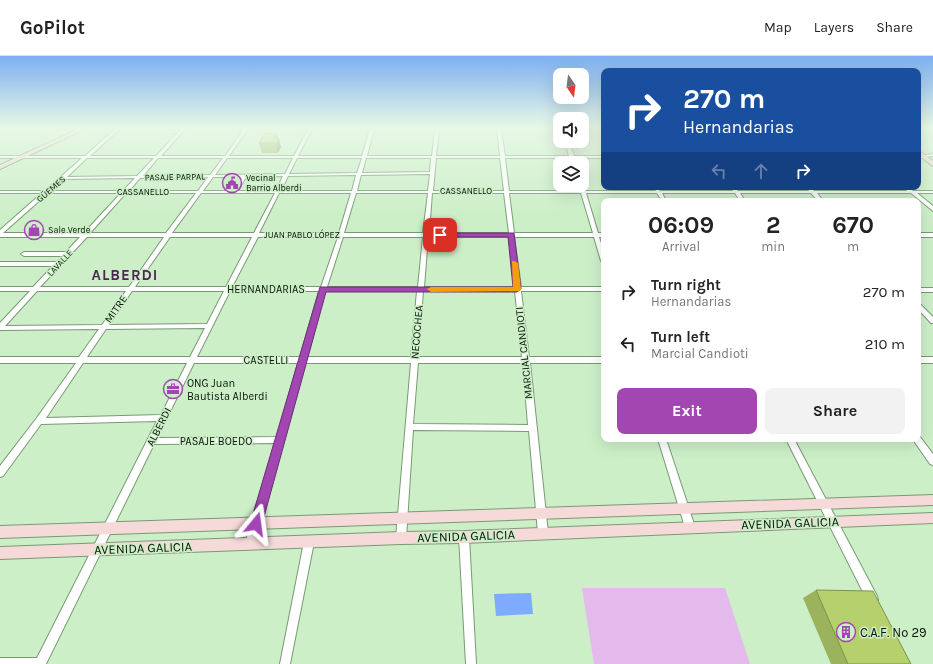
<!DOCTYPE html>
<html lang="en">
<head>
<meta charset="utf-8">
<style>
  :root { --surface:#fff; --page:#f2f2f2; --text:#222; --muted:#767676; --line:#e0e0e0; --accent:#a247b1 }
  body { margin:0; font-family:Karla,sans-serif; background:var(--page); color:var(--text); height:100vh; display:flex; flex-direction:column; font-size:15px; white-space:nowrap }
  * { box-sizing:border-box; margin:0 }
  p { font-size:13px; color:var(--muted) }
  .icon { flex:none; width:22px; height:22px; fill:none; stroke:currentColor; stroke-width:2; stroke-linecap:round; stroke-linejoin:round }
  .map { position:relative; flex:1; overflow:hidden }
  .details { position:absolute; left:601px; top:142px; width:320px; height:244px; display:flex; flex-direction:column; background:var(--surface); border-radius:8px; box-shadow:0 4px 16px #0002 }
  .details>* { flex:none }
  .hud { position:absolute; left:601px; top:12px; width:320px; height:122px; border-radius:8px; box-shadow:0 4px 16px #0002; background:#1a4fa0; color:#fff; overflow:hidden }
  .needle { width:26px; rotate:166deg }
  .controls { position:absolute; left:553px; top:12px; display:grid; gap:8px }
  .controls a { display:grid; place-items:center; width:36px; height:36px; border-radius:8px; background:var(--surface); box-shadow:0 4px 16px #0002; font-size:20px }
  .pin { position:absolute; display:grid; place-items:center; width:34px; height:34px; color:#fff; margin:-17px; border-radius:8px; box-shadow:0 2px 6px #0006 }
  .me { position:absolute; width:44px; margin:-22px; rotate:16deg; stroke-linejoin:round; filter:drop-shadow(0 0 3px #0008) }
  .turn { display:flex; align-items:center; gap:14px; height:84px; padding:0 16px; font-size:18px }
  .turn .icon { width:52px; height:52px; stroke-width:2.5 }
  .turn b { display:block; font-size:28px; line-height:34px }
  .lanes { display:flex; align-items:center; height:38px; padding:0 16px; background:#0003; justify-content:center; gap:20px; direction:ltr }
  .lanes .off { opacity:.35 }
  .eta { display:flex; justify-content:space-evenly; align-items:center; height:68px; text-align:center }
  .eta b { font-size:24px; font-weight:700; line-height:28px }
  .cta { display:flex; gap:8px; margin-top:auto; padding:8px 16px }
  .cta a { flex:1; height:46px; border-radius:8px; background:var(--accent); color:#fff; font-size:16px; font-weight:700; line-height:46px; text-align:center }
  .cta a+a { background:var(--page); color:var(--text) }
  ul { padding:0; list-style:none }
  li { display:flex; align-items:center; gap:12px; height:52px; padding:0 16px }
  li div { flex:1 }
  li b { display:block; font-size:15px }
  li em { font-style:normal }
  header { display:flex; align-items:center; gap:24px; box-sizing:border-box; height:56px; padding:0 20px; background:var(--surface); border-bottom:1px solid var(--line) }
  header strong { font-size:19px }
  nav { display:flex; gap:22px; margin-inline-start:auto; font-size:14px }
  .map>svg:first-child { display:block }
  .green { fill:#e4b9eb }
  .water { fill:#7eabfd }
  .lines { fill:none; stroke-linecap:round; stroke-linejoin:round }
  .street-casing { stroke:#799975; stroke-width:2 }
  .secondary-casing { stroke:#799975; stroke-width:2 }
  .street { fill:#fff; fill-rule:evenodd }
  .secondary { fill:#f6dad9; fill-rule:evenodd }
  .wall { fill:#9cb35e }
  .shaded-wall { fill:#7f924c }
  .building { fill:#b5d06d; stroke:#7f924c }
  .route { fill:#a247b1; stroke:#692e73 }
  .slow { fill:#f59e0b }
  .labels { text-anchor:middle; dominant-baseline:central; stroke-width:3; stroke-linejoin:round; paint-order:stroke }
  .far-street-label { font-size:9px; fill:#091508; stroke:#ccefc8 }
  .far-poi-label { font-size:9px; fill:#091508; stroke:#ccefc8; text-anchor:start }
  .street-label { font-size:11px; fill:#091508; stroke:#ccefc8 }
  .poi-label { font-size:11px; fill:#091508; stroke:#ccefc8; text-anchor:start }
  .near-street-label { font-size:13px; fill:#091508; stroke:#ccefc8 }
  .near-poi-label { font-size:13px; fill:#091508; stroke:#ccefc8; text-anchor:start }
  .district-label { font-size:15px; font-weight:bold; letter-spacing:1px; fill:#502457; stroke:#ccefc8 }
</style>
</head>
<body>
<header>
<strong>GoPilot</strong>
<nav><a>Map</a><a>Layers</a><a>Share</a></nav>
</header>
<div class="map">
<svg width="933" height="608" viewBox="0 0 933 608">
  <rect width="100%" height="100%" fill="#ccefc8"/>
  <path class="green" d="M582 532H725L750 608H594Z"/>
  <path class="water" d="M531 537 533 558 496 560 494 538Z"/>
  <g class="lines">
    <g class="street-casing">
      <g id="street">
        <path d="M0 71H560V73H501L505 100H569L565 85H569L574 100H604V102H575L576 107H572L570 102H505L509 135H580L579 129H582V128L585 135H656L655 133 657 132 660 135H733L732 133 734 132 738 135H809L806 131H811L814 135H907L904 131H909L913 135H933V137H917L933 150V155L911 137H817L823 145H818L811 137H740L745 145H740L735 137H662L666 145H662L657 137H586L598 177H604V181H599L604 196V207L601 205 594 181H514L521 231H604V235H521L529 301H604V307H530L548 477 546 480 543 481 540 480 538 477 529 375 413 374 406 482 404 485 401 487 398 485 396 482 411 307H305L253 491 250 493 247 491 245 488 275 387 154 388 46 608H0V602H37L157 365 41 368 3 420 0 421V410L36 363 76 307H0V301H79L99 273 0 274V267L30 235H0V231H33L53 210H0V206H57L63 200H24L21 198 24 196H66L80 181H0V174L42 137H0V135H45L82 102H0V100H85L115 73H0ZM120 73H181L156 100H90ZM185 73H244L225 100H161ZM248 73H308L294 100H229ZM312 73H370L362 100H298ZM374 73H435L432 100H367ZM439 73H497L500 100H436ZM87 102H154L137 120 67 121ZM158 102H223L210 119 143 120ZM227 102H293L285 118 215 119ZM297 102H362L357 117 289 118ZM366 102H431L430 116 362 117ZM436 102H500L504 135H433ZM430 118 428 135H357L361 119ZM356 119 352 135H281L288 120ZM283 120 276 135H238L246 121ZM208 121 198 135H129L140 122ZM213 121H241L233 135H203ZM135 122 123 135H51L64 123ZM48 137H121L84 177H3ZM126 137H196L166 177H90ZM201 137H275L254 177H172ZM279 137H351L339 177H259ZM356 137H428L423 177H344ZM432 137H504L509 177H429ZM509 137H581L593 177H514ZM87 181H164L129 231H40ZM170 181H252L226 231H135ZM258 181H338L321 231H232ZM343 181H423L418 231H327ZM428 181H509L515 231H424ZM37 235H126L102 269 5 270ZM132 235H224L207 268 109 269ZM230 235H319L300 301H197ZM325 235H417L411 301H307ZM423 235H515L522 301H418ZM205 272 190 301H87L106 273ZM83 307H187L161 359 46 362ZM194 307H298L277 381 157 382ZM418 307H523L528 369 413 368Z"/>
        <rect x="582" y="71" width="22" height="2"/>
        <path d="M933 98V100L918 102V100Z"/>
        <rect x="918" y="177" width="15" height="4"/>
        <rect x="918" y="232" width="15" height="4"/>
        <path d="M918 247 920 248 933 261V267H931L918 253Z"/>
        <rect x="918" y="301" width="15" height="6"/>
        <path d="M918 380 920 381 933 398V409L930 408 914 385 913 383H918Z"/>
        <path d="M658 383H666L695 471 693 474 690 475 687 474 685 471Z"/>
        <path d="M786 383H794L877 540 878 544 877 548 873 549 869 548Z"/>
        <path d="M464 476 467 478 469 481 476 608H466L459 481 461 478Z"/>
        <path d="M309 481 312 483 314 486 290 608H280L304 486 306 483Z"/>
      </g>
    </g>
    <g class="secondary-casing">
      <g id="secondary">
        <path d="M83 71H89L0 113V109Z"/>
        <path d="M918 94 933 105V110L918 99Z"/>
        <path d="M933 439V449L0 482V470Z"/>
        <path d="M933 457V467L464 487 401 488 0 503V491L401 476 464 475Z"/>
      </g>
    </g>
    <use href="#street" class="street"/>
    <use href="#secondary" class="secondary"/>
  </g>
  <g class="wall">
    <path d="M279 82 281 91 278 97H262L259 87Z"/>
    <path d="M816 534 911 608H831L803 542Z"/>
  </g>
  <path class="shaded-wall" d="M277 77 281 91 278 97 274 82Z"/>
  <g class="building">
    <path d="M265 77H277L274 82H279L276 87H259Z"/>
    <path d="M816 534 873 535 911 608H848Z"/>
  </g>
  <linearGradient id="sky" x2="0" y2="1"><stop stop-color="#7db0f0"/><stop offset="0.46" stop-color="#e8f8e6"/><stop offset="1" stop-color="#e8f8e6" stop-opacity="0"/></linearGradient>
  <rect width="933" height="156" fill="url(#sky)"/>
  <path class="route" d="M438 177H514L521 233 517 236H326L262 468 260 472 256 474 252 472 250 468 320 231H513L508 181H440L437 179Z"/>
  <path class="slow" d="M512 205H514L518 207 521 233 520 235 431 236 427 233 431 231H513Z"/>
  <defs>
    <g id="civic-ring" transform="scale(1)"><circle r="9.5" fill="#ccefc8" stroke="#a247b1" stroke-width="1.5"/><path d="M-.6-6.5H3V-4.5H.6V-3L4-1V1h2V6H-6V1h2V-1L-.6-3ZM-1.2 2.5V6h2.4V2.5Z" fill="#a247b1"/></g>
    <g id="shop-ring" transform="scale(1)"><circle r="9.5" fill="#ccefc8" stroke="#a247b1" stroke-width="1.5"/><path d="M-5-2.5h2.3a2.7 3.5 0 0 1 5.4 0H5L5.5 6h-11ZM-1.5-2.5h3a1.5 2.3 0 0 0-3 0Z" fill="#a247b1"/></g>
    <g id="office-ring" transform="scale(1)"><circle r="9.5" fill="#ccefc8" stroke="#a247b1" stroke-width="1.5"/><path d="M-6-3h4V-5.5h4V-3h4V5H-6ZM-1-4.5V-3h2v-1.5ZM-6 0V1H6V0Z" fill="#a247b1"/></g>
    <g id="building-ring" transform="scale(1)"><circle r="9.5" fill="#ccefc8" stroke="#a247b1" stroke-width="1.5"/><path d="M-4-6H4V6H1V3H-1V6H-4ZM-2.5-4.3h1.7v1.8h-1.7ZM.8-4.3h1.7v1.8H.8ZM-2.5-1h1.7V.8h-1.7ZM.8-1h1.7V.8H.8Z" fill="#a247b1"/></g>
  </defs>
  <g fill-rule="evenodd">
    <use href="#civic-ring" x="232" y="127"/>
    <use href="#shop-ring" x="34" y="174"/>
    <use href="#office-ring" x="173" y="333"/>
    <use href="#building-ring" x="846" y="576"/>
  </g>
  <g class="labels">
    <g class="far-street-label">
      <text transform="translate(175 121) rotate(-1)">PASAJE PARPAL</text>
      <text transform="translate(51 133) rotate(-41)">GÜEMES</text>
      <text x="466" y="135">CASSANELLO</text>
      <text x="143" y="136">CASSANELLO</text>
      <text x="302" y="179">JUAN PABLO LÓPEZ</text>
      <text transform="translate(60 207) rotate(-47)">LAVALLE</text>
    </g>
    <g class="far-poi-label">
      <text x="246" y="122">Vecinal<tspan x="246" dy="10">Barrio Alberdi</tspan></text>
      <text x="48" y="174">Sale Verde</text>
    </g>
    <g class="street-label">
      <text x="266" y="233">HERNANDARIAS</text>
      <text transform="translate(116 253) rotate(-55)">MITRE</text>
      <text transform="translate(417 276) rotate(-85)">NECOCHEA</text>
      <text transform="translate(524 297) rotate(-96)">MARCIAL CANDIOTI</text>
      <text x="266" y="304">CASTELLI</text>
      <text transform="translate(159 371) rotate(-63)">ALBERDI</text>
      <text x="216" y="385">PASAJE BOEDO</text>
    </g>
    <g class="poi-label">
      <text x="187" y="327">ONG Juan<tspan x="187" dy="13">Bautista Alberdi</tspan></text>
    </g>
    <g class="near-street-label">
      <text transform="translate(790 467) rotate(-2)">AVENIDA GALICIA</text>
      <text transform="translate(466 480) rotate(-2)">AVENIDA GALICIA</text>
      <text transform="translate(143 492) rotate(-2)">AVENIDA GALICIA</text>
    </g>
    <g class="near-poi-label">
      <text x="860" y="576">C.A.F. Nº 29</text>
    </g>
    <g class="district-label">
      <text x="125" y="219">ALBERDI</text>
    </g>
  </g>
</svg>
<div class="controls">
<a><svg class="needle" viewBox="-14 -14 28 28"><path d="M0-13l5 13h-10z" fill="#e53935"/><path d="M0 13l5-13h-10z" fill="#767676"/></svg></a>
<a><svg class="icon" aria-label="sound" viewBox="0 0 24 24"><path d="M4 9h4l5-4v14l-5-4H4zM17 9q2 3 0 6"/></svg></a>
<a><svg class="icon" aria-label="layers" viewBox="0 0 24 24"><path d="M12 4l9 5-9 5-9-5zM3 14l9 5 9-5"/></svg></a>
</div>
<div class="pin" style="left:440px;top:179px;background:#d93025"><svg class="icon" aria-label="arrive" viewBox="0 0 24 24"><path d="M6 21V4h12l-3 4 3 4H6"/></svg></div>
<svg class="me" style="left:256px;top:468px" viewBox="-20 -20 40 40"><path d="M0-17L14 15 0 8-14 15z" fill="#a247b1" stroke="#fff" stroke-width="4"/></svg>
<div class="hud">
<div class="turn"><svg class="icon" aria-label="right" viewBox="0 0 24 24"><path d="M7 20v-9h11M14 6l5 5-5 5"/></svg><div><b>270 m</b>Hernandarias</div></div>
<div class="lanes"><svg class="icon off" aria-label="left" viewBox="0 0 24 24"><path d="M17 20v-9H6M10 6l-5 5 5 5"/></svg><svg class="icon off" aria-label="ahead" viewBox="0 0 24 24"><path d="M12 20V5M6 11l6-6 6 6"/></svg><svg class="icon" aria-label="right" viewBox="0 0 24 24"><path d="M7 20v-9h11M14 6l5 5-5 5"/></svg></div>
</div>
<section class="details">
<div class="eta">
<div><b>06:09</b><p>Arrival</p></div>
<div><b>2</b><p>min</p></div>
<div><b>670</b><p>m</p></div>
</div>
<ul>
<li><svg class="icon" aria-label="right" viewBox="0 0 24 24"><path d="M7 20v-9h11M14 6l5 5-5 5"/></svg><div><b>Turn right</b><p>Hernandarias</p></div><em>270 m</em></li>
<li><svg class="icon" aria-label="left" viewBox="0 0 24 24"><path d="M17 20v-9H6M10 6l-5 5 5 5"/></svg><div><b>Turn left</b><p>Marcial Candioti</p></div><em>210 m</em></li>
</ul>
<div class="cta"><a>Exit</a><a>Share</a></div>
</section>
</div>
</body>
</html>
